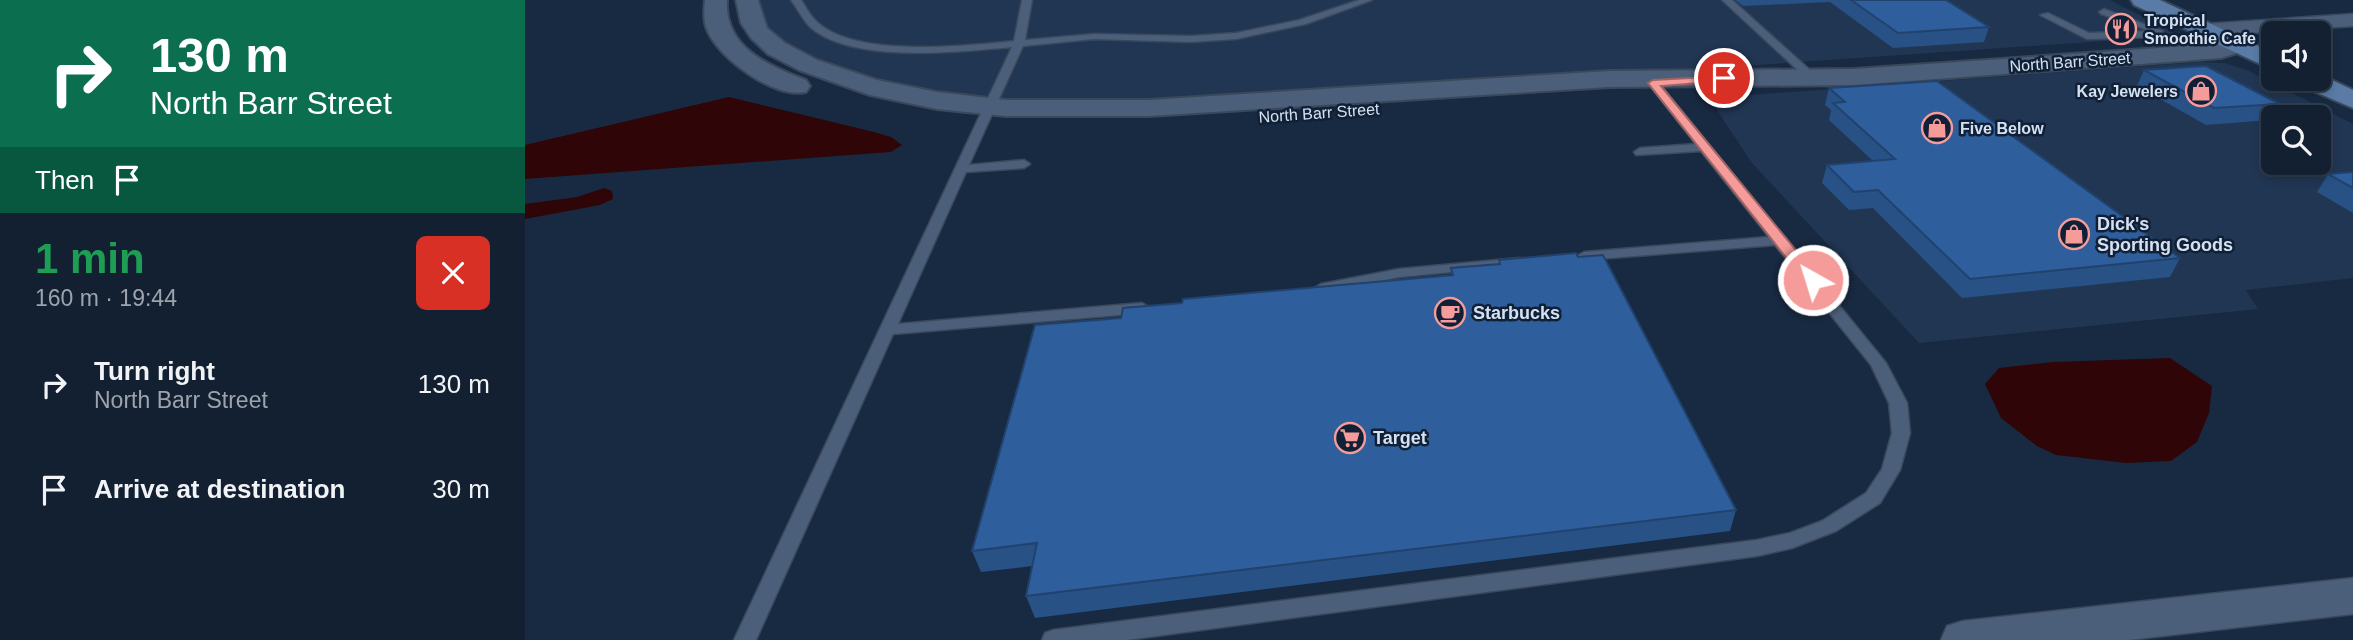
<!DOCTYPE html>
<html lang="en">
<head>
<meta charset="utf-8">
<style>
  :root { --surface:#122032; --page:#1f2d3e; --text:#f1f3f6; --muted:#9ca3ac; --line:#313e4d }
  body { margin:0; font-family:Helvetica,sans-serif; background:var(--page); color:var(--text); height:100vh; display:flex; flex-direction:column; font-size:26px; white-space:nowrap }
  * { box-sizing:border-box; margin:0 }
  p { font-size:23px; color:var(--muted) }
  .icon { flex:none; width:38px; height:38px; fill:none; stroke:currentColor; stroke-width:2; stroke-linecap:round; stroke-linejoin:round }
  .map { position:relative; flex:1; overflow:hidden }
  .side { display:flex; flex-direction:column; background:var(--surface); width:525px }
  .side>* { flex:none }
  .banner { background:#0b6e4f; color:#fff; overflow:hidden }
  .controls { position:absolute; left:1736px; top:21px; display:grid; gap:14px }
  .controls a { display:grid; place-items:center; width:70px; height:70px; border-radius:10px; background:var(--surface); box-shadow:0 4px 10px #0003,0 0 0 2px var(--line); font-size:35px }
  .pin { position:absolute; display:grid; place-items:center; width:60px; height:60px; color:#fff; margin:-30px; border:4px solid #fff; border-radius:50%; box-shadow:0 2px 7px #0007 }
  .me { position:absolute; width:77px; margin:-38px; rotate:321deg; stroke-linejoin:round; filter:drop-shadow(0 0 5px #0008) }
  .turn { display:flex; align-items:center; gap:24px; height:147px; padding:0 35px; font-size:32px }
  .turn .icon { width:91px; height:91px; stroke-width:2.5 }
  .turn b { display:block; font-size:49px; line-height:60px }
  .then { display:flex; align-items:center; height:66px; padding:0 35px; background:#0003; gap:14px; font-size:26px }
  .round { display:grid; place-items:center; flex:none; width:74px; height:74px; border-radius:10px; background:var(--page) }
  .summary { display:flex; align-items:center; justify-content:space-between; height:119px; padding:0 35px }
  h1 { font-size:42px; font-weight:800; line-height:52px; color:#1e9e55 }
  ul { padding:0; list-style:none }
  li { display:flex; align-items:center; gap:21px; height:105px; padding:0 35px }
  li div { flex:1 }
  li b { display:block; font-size:26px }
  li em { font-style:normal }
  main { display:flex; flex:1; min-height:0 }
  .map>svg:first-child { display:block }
  .built { fill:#213653; fill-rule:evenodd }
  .water { fill:#2f0508 }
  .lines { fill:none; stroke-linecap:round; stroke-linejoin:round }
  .lane-casing { stroke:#3a485b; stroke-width:3 }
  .street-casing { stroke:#3a485b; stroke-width:3 }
  .secondary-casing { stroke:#3a485b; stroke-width:4 }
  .primary-casing { stroke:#3a485b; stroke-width:4 }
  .lane { fill:#4c5f7a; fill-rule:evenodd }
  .street { fill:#4c5f7a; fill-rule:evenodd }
  .secondary { fill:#4c5f7a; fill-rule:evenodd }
  .primary { fill:#5a7ba6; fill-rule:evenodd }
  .wall { fill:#285186 }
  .building { fill:#2f5e9c; stroke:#21426d; stroke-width:2 }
  .route { fill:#f59b9a; stroke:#9f6564; stroke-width:2 }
  .labels { text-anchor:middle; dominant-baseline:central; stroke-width:5; stroke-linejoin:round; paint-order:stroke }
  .far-poi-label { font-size:16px; font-weight:bold; fill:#d5e0f0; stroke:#0f2037; text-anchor:start }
  .far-street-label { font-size:16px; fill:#d5e0f0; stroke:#0f2037 }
  .poi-label { font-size:18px; font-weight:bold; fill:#d5e0f0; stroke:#0f2037; text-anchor:start }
</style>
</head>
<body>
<main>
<section class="side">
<div class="banner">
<div class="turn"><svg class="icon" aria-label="right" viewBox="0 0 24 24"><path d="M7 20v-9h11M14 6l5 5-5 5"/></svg><div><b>130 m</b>North Barr Street</div></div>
<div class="then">Then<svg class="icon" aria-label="arrive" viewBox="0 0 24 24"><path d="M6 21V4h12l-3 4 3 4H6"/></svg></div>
</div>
<div class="summary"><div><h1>1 min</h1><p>160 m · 19:44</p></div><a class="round" style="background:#d93025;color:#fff"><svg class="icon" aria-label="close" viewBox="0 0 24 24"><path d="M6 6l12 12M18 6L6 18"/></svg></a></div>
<ul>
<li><svg class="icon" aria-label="right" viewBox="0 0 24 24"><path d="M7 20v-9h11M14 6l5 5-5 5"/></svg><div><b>Turn right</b><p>North Barr Street</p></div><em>130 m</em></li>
<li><svg class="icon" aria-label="arrive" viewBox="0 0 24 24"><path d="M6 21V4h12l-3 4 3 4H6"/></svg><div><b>Arrive at destination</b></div><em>30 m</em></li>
</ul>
</section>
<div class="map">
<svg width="1828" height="640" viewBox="0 0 1828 640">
  <rect width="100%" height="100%" fill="#182a42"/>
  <g class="built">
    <path d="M228 0H1585L1649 33 1637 37 1131 72 539 105 433 96 321 73 277 56 237 27Z"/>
    <path d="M1676 62 1700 63 1722 70 1828 124V278L1721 290 1733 309 1394 343 1227 163 1184 98ZM1748 117H1794V163H1748Z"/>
  </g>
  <g class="water">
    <path d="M204 97 349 132 366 137 377 145 366 152 0 179V145Z"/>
    <path d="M79 188 87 191 88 199 75 205 0 219V204L52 197Z"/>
    <path d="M1645 358 1687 386 1684 413 1672 442 1646 461 1601 463 1531 455 1512 446 1476 418 1460 384 1474 368 1528 362Z"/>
  </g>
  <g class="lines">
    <g class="lane-casing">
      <g id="lane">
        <path d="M266 0H276C281 7 285 16 292 22 331 58 439 46 489 41L497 0H507L500 40 569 34 666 36 711 33 774 20 834 0H847L781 24 711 39 666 42 569 39 498 46 444 165 499 160 505 164 499 168 441 172 373 324 617 303 625 308 617 313 368 334 231 640H209L487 47C435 52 327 64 285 27 278 20 272 8 266 0Z"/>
        <path d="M1197 0H1207L1286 71V75H1278Z"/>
        <path d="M1579 9 1638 31 1631 37 1562 39 1515 15 1523 13 1564 33 1625 31 1576 14 1574 12Z"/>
        <path d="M1128 80 1132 81 1361 363 1382 403 1385 433 1375 470 1355 503 1311 531 1267 548 1232 556 601 640H517L520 633 528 630 1232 540 1265 533 1297 521 1341 493 1357 469 1367 433 1364 403 1346 365 1250 245 1059 260 1052 256 1059 252 1244 237 1176 151 1111 155 1109 152 1115 148 1171 144 1123 83Z"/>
        <path d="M995 258 1000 259 1002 262 1000 265 874 277 796 294 788 289 796 284 874 269Z"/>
      </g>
    </g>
    <g class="street-casing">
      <g id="street">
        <path d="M1828 14V26L1680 36 1670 30 1680 24Z"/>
        <path d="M1828 578V614L1603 640H1416L1422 626 1438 621Z"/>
      </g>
    </g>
    <g class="secondary-casing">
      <g id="secondary">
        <path d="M180 0H202C199 47 243 66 281 80L285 86 281 92C250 99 196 60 183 32 178 22 179 11 180 0Z"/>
        <path d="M211 0H233L242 28 260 43 292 60 352 80 412 92 481 100H624L1084 71 1330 69 1692 44 1712 38 1721 40 1724 45 1721 50 1696 58 1330 85 1084 87 624 116H481L412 109 345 95 274 70 243 54 226 38 216 23Z"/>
      </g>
    </g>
    <g class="primary-casing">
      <g id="primary">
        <path d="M1606 0H1635L1748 53V70L1609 5Z"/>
        <path d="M1794 74 1828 90V108L1774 85 1770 79H1794Z"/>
      </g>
    </g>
    <use href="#lane" class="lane"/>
    <use href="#street" class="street"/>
    <use href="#secondary" class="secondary"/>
    <use href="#primary" class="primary"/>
  </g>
  <g class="wall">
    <path d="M1210 0H1421L1464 27 1459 42 1368 48 1305 2 1218 6Z"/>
    <path d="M1619 70 1755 104 1745 120 1681 125 1612 86Z"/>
    <path d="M1304 88 1655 258 1645 277 1437 298 1348 208 1324 210 1297 183 1302 165 1348 161 1304 120 1306 110 1300 105Z"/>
    <path d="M1828 172V213L1792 192 1803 174Z"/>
    <path d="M974 260 1211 510 1205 531 510 618 501 596 507 566 456 572 447 551 596 318 657 303 926 275V268L974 264Z"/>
  </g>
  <g class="building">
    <path d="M1326 0H1421L1464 27 1373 33Z"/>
    <path d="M1681 66 1755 104 1689 108 1619 70Z"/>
    <path d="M1412 81 1655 258 1445 279 1353 190 1329 192 1302 165 1370 159 1308 103 1320 102 1304 88Z"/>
    <path d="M1828 172V188L1803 174Z"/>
    <path d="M1051 253 1053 257 1078 255 1211 510 501 596 512 543 447 551 510 325 596 318 598 308 657 303 658 299 928 275 926 268 975 264 974 260Z"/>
  </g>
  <path class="route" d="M1203 76V81H1199L1136 86 1293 277V284H1282L1123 83 1128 80Z"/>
  <defs>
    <g id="restaurant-ring" transform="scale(1.575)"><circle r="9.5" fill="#0f2037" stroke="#f59b9a" stroke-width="1.5"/><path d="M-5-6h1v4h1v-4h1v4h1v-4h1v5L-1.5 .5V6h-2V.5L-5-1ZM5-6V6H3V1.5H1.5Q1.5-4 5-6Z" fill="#f59b9a"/></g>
    <g id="shop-ring" transform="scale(1.575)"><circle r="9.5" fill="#0f2037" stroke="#f59b9a" stroke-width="1.5"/><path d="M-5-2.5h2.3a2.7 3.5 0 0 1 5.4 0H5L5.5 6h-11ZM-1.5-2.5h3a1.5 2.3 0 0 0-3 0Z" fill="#f59b9a"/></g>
    <g id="cafe-ring" transform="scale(1.575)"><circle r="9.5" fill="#0f2037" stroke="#f59b9a" stroke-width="1.5"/><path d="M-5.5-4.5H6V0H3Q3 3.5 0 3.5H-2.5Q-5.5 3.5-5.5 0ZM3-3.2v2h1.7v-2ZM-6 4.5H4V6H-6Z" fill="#f59b9a"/></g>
    <g id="supermarket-ring" transform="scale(1.575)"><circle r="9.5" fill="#0f2037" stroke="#f59b9a" stroke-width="1.5"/><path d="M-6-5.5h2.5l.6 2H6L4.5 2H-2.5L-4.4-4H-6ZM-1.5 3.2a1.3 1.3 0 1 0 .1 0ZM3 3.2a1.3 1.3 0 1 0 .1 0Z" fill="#f59b9a"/></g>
  </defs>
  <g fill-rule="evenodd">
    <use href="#restaurant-ring" x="1596" y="29"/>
    <use href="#shop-ring" x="1676" y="91"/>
    <use href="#shop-ring" x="1412" y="128"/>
    <use href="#shop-ring" x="1549" y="234"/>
    <use href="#cafe-ring" x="925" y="313"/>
    <use href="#supermarket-ring" x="825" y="438"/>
  </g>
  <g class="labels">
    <g class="far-poi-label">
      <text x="1619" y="20">Tropical<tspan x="1619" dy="18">Smoothie Cafe</tspan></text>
      <text x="1653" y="91" text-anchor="end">Kay Jewelers</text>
      <text x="1435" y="128">Five Below</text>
    </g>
    <g class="far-street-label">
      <text transform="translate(1545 62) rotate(-4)">North Barr Street</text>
      <text transform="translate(794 113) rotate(-4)">North Barr Street</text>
    </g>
    <g class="poi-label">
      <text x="1572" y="224">Dick's<tspan x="1572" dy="21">Sporting Goods</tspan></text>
      <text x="948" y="313">Starbucks</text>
      <text x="848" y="438">Target</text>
    </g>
  </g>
</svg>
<div class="controls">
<a><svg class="icon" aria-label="sound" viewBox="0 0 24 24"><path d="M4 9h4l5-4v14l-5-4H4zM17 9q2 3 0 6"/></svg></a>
<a><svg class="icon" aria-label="search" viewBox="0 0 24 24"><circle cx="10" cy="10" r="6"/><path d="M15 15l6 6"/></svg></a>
</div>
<div class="pin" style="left:1199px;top:78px;background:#d93025"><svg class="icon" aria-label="arrive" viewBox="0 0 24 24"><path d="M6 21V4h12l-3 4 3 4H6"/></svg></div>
<svg class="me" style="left:1288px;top:280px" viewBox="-20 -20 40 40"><circle r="17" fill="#f59b9a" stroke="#fff" stroke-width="3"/><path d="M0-11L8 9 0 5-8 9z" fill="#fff"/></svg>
</div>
</main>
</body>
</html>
